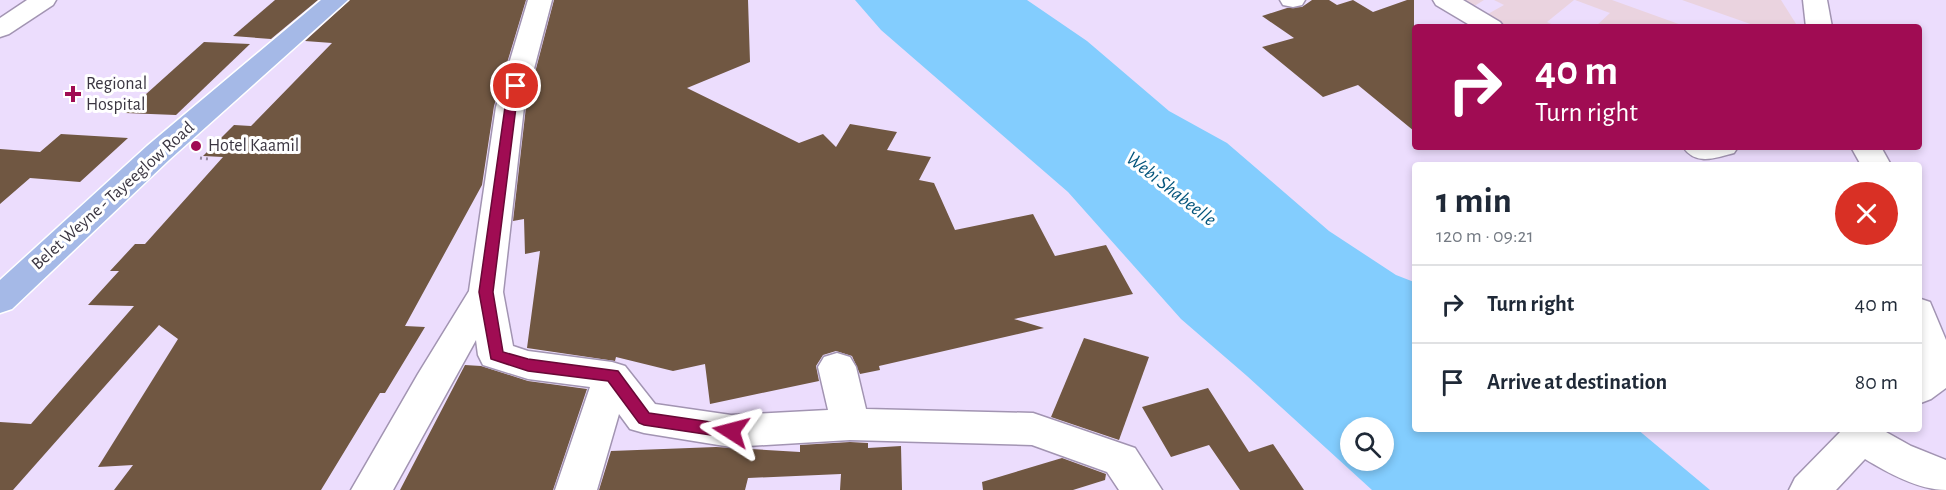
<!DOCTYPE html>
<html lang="en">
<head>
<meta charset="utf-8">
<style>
  :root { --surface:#fff; --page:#f6f6f7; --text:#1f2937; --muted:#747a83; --line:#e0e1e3 }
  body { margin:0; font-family:"Alegreya Sans",sans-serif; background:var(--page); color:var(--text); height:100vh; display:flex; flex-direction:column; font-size:22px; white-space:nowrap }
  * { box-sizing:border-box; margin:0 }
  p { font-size:20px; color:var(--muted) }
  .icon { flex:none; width:33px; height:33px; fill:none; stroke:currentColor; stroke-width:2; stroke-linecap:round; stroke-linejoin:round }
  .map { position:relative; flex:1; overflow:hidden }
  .side { position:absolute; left:1412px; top:162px; width:510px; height:270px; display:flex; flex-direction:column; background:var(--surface); border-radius:6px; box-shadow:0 3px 9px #0003 }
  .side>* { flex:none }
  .guide { position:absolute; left:1412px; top:24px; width:510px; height:126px; border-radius:6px; box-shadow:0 3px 9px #0003; background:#a00c53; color:#fff; overflow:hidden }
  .buttons { position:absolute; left:1340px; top:417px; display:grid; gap:12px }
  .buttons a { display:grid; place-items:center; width:54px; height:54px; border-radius:50%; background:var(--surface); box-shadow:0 3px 9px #0003; font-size:30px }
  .pin { position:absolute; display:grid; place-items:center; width:51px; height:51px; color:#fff; margin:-26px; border:3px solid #fff; border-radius:50%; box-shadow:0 2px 6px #0007 }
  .me { position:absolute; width:66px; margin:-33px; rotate:279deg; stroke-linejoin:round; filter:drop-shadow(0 0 4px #0008) }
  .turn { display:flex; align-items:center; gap:21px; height:126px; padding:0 24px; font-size:27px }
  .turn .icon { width:78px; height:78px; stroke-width:2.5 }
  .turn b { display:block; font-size:42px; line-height:51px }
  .round { display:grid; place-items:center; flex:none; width:63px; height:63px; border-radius:32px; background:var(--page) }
  .head { display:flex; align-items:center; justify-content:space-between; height:102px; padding:0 24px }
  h1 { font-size:36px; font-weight:600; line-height:45px }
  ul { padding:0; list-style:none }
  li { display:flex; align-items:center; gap:18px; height:78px; padding:0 24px; border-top:2px solid var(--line) }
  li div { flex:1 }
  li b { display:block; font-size:22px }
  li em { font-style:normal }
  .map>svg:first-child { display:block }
  .education { fill:#ead3df }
  .water { fill:#83cdfe; fill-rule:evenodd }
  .building { fill:#705742 }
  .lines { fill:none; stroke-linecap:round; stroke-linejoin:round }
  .minor-casing { stroke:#a294b2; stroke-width:3 }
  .major-casing { stroke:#fff; stroke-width:3 }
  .path { stroke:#948aa0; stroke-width:3; stroke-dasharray:2 4; stroke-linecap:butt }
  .minor { fill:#fff; fill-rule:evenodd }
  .major { fill:#a5b9e7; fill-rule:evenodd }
  .route { fill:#a00c53; stroke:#680836; stroke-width:1.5 }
  .poi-dot { fill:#a00c53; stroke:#fff; stroke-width:2 }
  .labels { text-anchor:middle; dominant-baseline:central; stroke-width:6; stroke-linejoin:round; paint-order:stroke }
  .poi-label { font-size:18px; fill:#3b3642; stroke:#fff; text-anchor:start }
  .street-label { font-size:18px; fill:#3b3642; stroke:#fff }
  .water-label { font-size:20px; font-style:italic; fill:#04557c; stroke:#fff }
</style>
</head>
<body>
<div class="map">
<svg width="1946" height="490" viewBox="0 0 1946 490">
  <rect width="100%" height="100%" fill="#ecddfd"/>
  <g class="education">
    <path d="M1440 0H1484L1471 8 1486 15 1504 5 1494 0H1574L1547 22 1558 27H1488Z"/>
    <path d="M1575 0H1612L1687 27H1595L1610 13Z"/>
    <path d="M1682 0H1781L1798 27H1759Z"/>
  </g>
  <path class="water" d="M855 0H1027L1087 41 1169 111 1227 143 1329 231 1396 275 1414 282V429H1637L1710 490H1372L1247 376 1181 319 1068 192 881 30ZM1350 428H1383V460H1350Z"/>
  <g class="building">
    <path d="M275 0H318L271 39 233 36Z"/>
    <path d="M350 0H526L494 106 482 185 405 326 425 327 385 393H380L321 490H114L133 465 98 467 178 339 159 325 13 490H0V422L31 424 134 306 88 305 119 271H110L135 244H145L223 157 203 156 234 125 251 126 332 43 305 41Z"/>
    <path d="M554 0H748L750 62 687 88 799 143 823 134 836 147 850 124 897 132 887 150 931 157 919 180 934 183 955 230 1033 214 1055 256 1106 245 1133 294 1014 319 1044 328 879 366 880 370 860 374 852 356 836 351 823 355 816 366 819 381 710 404 705 364 673 371 616 357 615 361 527 348 540 251 525 254 524 219 513 221 526 107Z"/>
    <path d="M1312 0H1329L1337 5 1353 0 1373 12 1407 0H1414V131L1358 85 1323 97 1262 47 1294 38 1262 16 1287 8 1302 7Z"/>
    <path d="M204 42 250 44 176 115 125 113Z"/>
    <path d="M61 134 128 138 80 182 30 178 0 204V149L40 152Z"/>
    <path d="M1084 338 1149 357 1119 440 1051 417Z"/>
    <path d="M465 365 481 366 528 381 587 389 553 490H400Z"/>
    <path d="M1208 388 1249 452 1273 444 1304 490H1240L1209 445 1171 457 1142 407Z"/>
    <path d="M850 442 868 443V448L901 446 902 490H840L841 474 748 478 745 490H599L611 451 716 447 800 452V445Z"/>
    <path d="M1062 458 1106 474 1105 480 1073 490H983L982 482Z"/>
  </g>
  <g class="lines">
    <g class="minor-casing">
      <g id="minor">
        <path d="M27 0H56L53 5 9 34 0 37V18Z"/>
        <path d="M528 0H552L524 107 503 292 513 346 528 351 612 362 625 366 655 404 731 415 828 410 818 367 824 357 837 353 850 357 856 367 866 409 1033 413 1135 448 1162 490H1119L1107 472 1032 445 850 440 731 447 644 433 630 429 619 414 597 490H555L590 387 528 379 483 365 478 355 476 340 393 490H351L418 374 469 291 496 107Z"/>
        <path d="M1280 0H1305L1302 5 1293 7 1283 5Z"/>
        <path d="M1433 0H1463L1500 22 1504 27H1473L1436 5Z"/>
        <path d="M1803 0H1827L1832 27H1806Z"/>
        <path d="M1683 147H1738L1734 153C1715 158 1696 166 1683 147Z"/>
        <path d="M1851 147H1881L1891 165H1861Z"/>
        <path d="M1918 298 1930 302 1946 340V388L1931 399 1918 404V368L1921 366 1918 359Z"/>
        <path d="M1843 429H1888L1886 432 1911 446 1946 460V490C1919 490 1888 473 1865 459L1836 490H1789L1795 478Z"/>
      </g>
    </g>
    <g class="major-casing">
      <path id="major" d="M321 0H348L169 160 12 309 0 313V280L147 146Z"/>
    </g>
    <path class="path" d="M200 158 209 159"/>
    <use href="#minor" class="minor"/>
    <use href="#major" class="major"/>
  </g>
  <path class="route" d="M516 82 522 86 516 107 493 292 503 352 528 359 618 371 649 413 731 425 737 427 739 431 737 436 731 438 644 425 639 423 608 381 528 371 491 359 479 292 505 107 511 86Z"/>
  <g class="poi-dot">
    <path d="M70 85h6v6h6v6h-6v6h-6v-6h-6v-6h6z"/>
    <circle cx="196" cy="146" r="6"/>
  </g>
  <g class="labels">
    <g class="poi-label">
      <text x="86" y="84">Regional<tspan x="86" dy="21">Hospital</tspan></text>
      <text x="208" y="146">Hotel Kaamil</text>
    </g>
    <g class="street-label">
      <text transform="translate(113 196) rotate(-42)">Belet Weyne - Tayeeglow Road</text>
    </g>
    <g class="water-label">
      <text transform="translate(1171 189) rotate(38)">Webi Shabeelle</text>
    </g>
  </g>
</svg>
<div class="buttons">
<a><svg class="icon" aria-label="search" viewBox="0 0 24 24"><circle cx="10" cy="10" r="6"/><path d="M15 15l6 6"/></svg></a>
</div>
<div class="pin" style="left:516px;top:86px;background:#d93025"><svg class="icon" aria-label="arrive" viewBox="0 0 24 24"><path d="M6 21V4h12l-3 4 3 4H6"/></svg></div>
<svg class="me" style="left:731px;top:431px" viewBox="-20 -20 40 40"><path d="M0-17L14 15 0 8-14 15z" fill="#a00c53" stroke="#fff" stroke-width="4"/></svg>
<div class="guide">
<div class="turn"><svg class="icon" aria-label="right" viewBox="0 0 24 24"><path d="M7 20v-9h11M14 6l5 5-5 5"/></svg><div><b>40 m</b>Turn right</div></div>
</div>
<section class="side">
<div class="head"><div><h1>1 min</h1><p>120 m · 09:21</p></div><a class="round" style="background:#d93025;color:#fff"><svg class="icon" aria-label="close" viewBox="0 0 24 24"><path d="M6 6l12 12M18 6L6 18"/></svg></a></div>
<ul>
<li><svg class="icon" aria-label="right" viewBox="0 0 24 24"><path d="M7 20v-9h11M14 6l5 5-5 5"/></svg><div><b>Turn right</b></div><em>40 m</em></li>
<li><svg class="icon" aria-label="arrive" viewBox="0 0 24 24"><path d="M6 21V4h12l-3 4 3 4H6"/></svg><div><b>Arrive at destination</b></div><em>80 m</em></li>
</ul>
</section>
</div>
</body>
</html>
